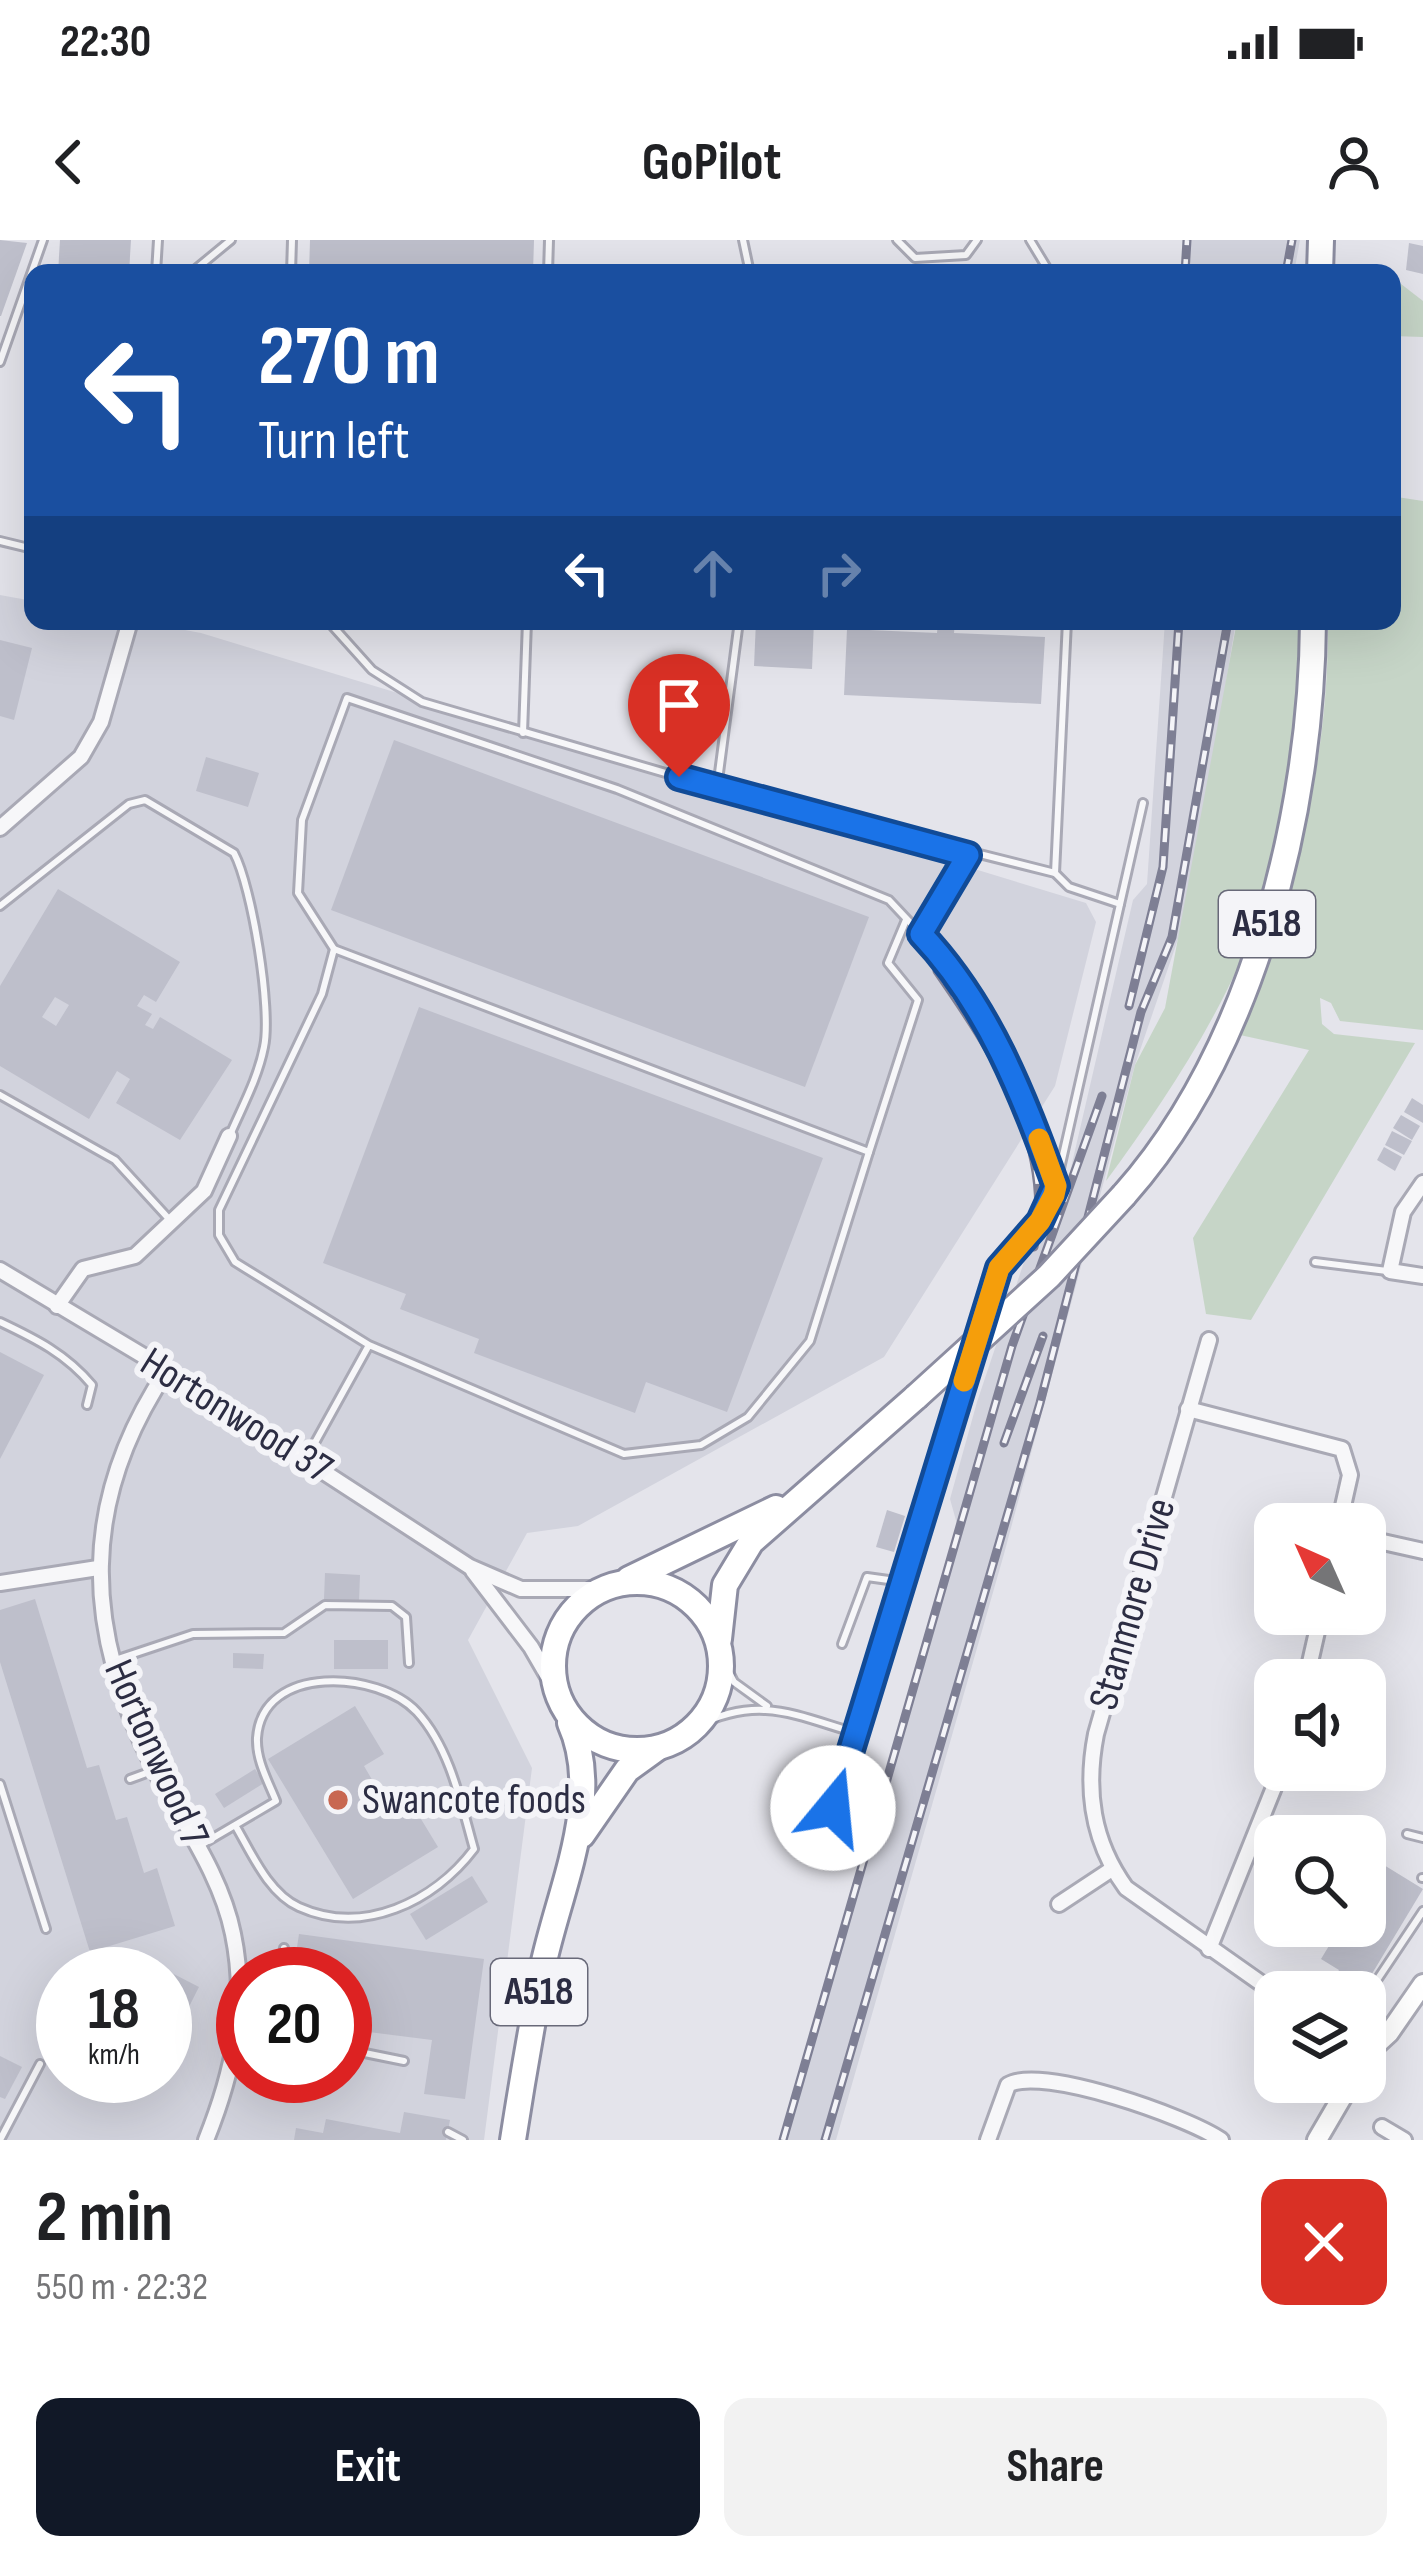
<!DOCTYPE html>
<html lang="en">
<head>
<meta charset="utf-8">
<style>
  :root { --surface:#fff; --page:#f2f2f2; --text:#202124; --muted:#757577; --accent:#111827 }
  body { margin:0; font-family:"Sofia Sans Condensed",sans-serif; background:var(--page); color:var(--text); height:100vh; display:flex; flex-direction:column; font-size:45px; white-space:nowrap }
  * { box-sizing:border-box; margin:0 }
  p { font-size:39px; color:var(--muted) }
  .icon { flex:none; width:66px; height:66px; fill:none; stroke:currentColor; stroke-width:2; stroke-linecap:round; stroke-linejoin:round }
  .map { position:relative; height:1900px; overflow:hidden }
  .side { display:flex; flex-direction:column; background:var(--surface); flex:1 }
  .side>* { flex:none }
  .guide { position:absolute; left:24px; top:24px; width:1377px; height:366px; border-radius:24px; box-shadow:0 12px 48px #0002; background:#1a4fa0; color:#fff; overflow:hidden }
  .needle { width:78px; rotate:315deg }
  .tools { position:absolute; left:1254px; top:1263px; display:grid; gap:24px }
  .tools a { display:grid; place-items:center; width:132px; height:132px; border-radius:24px; background:var(--surface); box-shadow:0 12px 48px #0002; font-size:60px }
  .speed { position:absolute; left:36px; top:1707px; display:flex; gap:24px; font-size:60px; font-weight:700; text-align:center }
  .speed>* { display:grid; place-content:center; width:156px; height:156px; border-radius:50%; background:var(--surface); box-shadow:0 12px 48px #0002; line-height:1 }
  .speed small { font-size:30px; font-weight:400 }
  .speed .limit { border:18px solid #d22; background:#fff; color:#111 }
  .pin { position:absolute; display:grid; place-items:center; width:102px; height:102px; color:#fff; margin:-123px -51px; border-radius:50% 50% 50% 0; rotate:-45deg; box-shadow:0 0 12px #0007 }
  .pin .icon { rotate:45deg }
  .me { position:absolute; width:132px; margin:-66px; rotate:17deg; stroke-linejoin:round; filter:drop-shadow(0 0 9px #0008) }
  .turn { display:flex; align-items:center; gap:42px; height:252px; padding:0 36px; font-size:54px }
  .turn .icon { width:156px; height:156px; stroke-width:2.5 }
  .turn b { display:block; font-size:84px; line-height:102px }
  .lanes { display:flex; align-items:center; height:114px; padding:0 36px; background:#0003; justify-content:center; gap:60px; direction:ltr }
  .lanes .off { opacity:.35 }
  .round { display:grid; place-items:center; flex:none; width:126px; height:126px; border-radius:24px; background:var(--page) }
  .summary { display:flex; align-items:center; justify-content:space-between; height:204px; padding:0 36px }
  h1 { font-size:72px; font-weight:700; line-height:90px }
  .button { display:flex; gap:24px; margin-top:auto; padding:24px 36px }
  .button a { flex:1; height:138px; border-radius:24px; background:var(--accent); color:#fff; font-size:48px; font-weight:700; line-height:138px; text-align:center }
  .button a+a { background:var(--page); color:var(--text) }
  .status { display:flex; justify-content:space-between; align-items:center; height:84px; padding:0 60px; background:var(--surface); direction:ltr }
  .status svg { height:33px; fill:currentColor }
  header { display:flex; justify-content:space-between; align-items:center; height:156px; padding:0 36px; background:var(--surface); font-size:54px; font-weight:700 }
  .map>svg:first-child { display:block }
  .built { fill:#d2d3dd; fill-rule:evenodd }
  .green { fill:#c6d5c7 }
  .building { fill:#bebfcb; fill-rule:evenodd }
  .lines { fill:none; stroke-linecap:round; stroke-linejoin:round }
  .lane-casing { stroke:#a9a9b5; stroke-width:12 }
  .street-casing { stroke:#a9a9b5; stroke-width:20 }
  .secondary-casing { stroke:#a9a9b5; stroke-width:24 }
  .highway-casing { stroke:#8c8da1; stroke-width:30 }
  .lane { stroke:#f7f7f9; stroke-width:6 }
  .street { stroke:#f7f7f9; stroke-width:14 }
  .secondary { stroke:#fff; stroke-width:18 }
  .highway { stroke:#fff; stroke-width:24 }
  .rail-casing { stroke:#7e7f94; stroke-width:9 }
  .rail { stroke:#f4f4f8; stroke-width:4.5; stroke-dasharray:14; stroke-linecap:butt }
  .highway-bridge-casing { stroke:#8c8da1; stroke-width:30; stroke-linecap:butt }
  .highway-bridge { stroke:#fff; stroke-width:24 }
  .route-casing { stroke:#114b97; stroke-width:30 }
  .route { stroke:#1a73e8; stroke-width:21 }
  .slow { stroke:#f59e0b; stroke-width:21 }
  .poi-dot { fill:#c86751; stroke:#f4f4f8; stroke-width:4.5 }
  .labels { text-anchor:middle; dominant-baseline:central; stroke-width:12; stroke-linejoin:round; paint-order:stroke }
  .shield { fill:#f4f4f8; stroke:#686979; stroke-width:3 }
  .shield-label { font-size:39px; font-weight:bold; fill:#2c2d43 }
  .street-label { font-size:42px; fill:#2c2d43; stroke:#f4f4f8 }
  .poi-label { font-size:42px; fill:#2c2d43; stroke:#f4f4f8; text-anchor:start }
</style>
</head>
<body>
<div class="status"><b>22:30</b><svg viewBox="0 0 49 12"><path d="M0 12V9h3v3zM5 12V6h3v6zM10 12V3h3v9zM15 12V0h3v12zM26 1h20v11H26zM47 4h2v5h-2z"/></svg></div>
<header><svg class="icon" aria-label="back" viewBox="0 0 24 24"><path d="M15 5l-7 7 7 7"/></svg>GoPilot<svg class="icon" aria-label="person" viewBox="0 0 24 24"><circle cx="12" cy="8" r="4"/><path d="M4 21q1-7 8-7t8 7"/></svg></header>
<div class="map">
<svg width="1423" height="1900" viewBox="0 0 1423 1900">
  <rect width="100%" height="100%" fill="#e4e4eb"/>
  <g class="built">
    <path d="M1184 0H1300L1294 33H1182Z"/>
    <path d="M0 355 33 361V381H137L201 393 1086 663 1096 682 1055 846 884 1117 578 1286 527 1293 468 1400 532 1528 484 1900H0ZM63 1734H165V1836H63ZM243 1734H345V1836H243Z"/>
    <path d="M1165 381H1236L1196 626 1178 699 1135 825 1004 1314 836 1900H780L957 1284 950 1259 977 1162 1029 1007 1049 985 1070 932 1133 660 1147 644Z"/>
  </g>
  <g class="green">
    <path d="M1392 37 1423 61V97L1392 96Z"/>
    <path d="M1397 257 1423 261V790L1340 781 1331 763 1320 758 1322 784 1334 794 1415 803 1251 1080 1206 1074 1193 998 1309 810 1240 795C1291 654 1329 534 1328 381H1392V278Z"/>
    <path d="M1237 381H1302C1297 470 1294 568 1267 654 1233 758 1170 854 1106 941L1135 825 1165 768Z"/>
  </g>
  <g class="building">
    <path d="M0 0 27 3 1 76H0Z"/>
    <path d="M60 0H131L129 33H58Z"/>
    <path d="M310 0H534L533 33H309Z"/>
    <path d="M1409 3 1423 6V34L1406 30Z"/>
    <path d="M756 381H814L812 429 754 426Z"/>
    <path d="M938 381H955L954 393 1045 397 1041 464 844 455 847 389 937 393Z"/>
    <path d="M0 400 32 408 14 480 0 476Z"/>
    <path d="M394 500 869 677 805 847 331 670Z"/>
    <path d="M206 517 259 533 248 567 196 551Z"/>
    <path d="M58 649 180 722 156 762 144 755 137 766 152 774 145 785 153 789 160 777 232 820 180 900 116 863 130 839 117 831 89 879 0 826V746ZM55 757 69 765 56 786 42 777Z"/>
    <path d="M419 767 823 918 727 1172 646 1142 635 1173 474 1113 479 1099 400 1069 406 1054 323 1023Z"/>
    <path d="M1412 858 1423 865V883L1404 872Z"/>
    <path d="M1401 875 1420 886 1412 900 1393 888Z"/>
    <path d="M1392 891 1412 901 1404 915 1385 905Z"/>
    <path d="M1384 907 1402 917 1395 931 1377 920Z"/>
    <path d="M0 1112 44 1135 0 1219Z"/>
    <path d="M887 1270 905 1276 894 1312 876 1307Z"/>
    <path d="M325 1333 360 1335 359 1361 324 1359Z"/>
    <path d="M35 1359 87 1528 99 1525 116 1580 127 1577 144 1633 157 1628 175 1686 90 1712 0 1422V1370Z"/>
    <rect x="334" y="1400" width="54" height="29"/>
    <path d="M233 1413 264 1414 263 1429 233 1428Z"/>
    <path d="M355 1466 384 1514 364 1526 388 1567 407 1556 438 1607 353 1659 268 1519Z"/>
    <path d="M255 1529 264 1543 224 1568 215 1554Z"/>
    <path d="M1379 1622 1423 1649 1361 1752H1333L1328 1749 1339 1730 1321 1719 1341 1686H1365V1646Z"/>
    <path d="M472 1636 488 1662 426 1700 410 1674Z"/>
    <path d="M299 1694 484 1719 465 1859 424 1854 432 1800 345 1789V1734H293Z"/>
    <path d="M160 1727 199 1747 165 1814V1734H156Z"/>
    <path d="M58 1767 63 1769V1814L40 1801Z"/>
    <path d="M0 1816 22 1827 5 1859 0 1857Z"/>
    <path d="M404 1872 450 1880 446 1900H294L296 1888 323 1893 326 1879 400 1893Z"/>
  </g>
  <g class="lines">
    <g class="lane-casing">
      <g id="lane">
        <path d="M743 0 750 33"/>
        <path d="M897 0 915 18 966 15 977 0"/>
        <path d="M1030 0 1050 33"/>
        <path d="M156 33 158 0"/>
        <path d="M191 33 231 0"/>
        <path d="M291 33 292 0"/>
        <path d="M548 33 549 0"/>
        <path d="M0 122 43 0"/>
        <path d="M0 301 33 309"/>
        <path d="M328 381 372 430 422 462 717 548 1055 633 1069 647 1120 664"/>
        <path d="M523 493 527 381"/>
        <path d="M717 548 739 381"/>
        <path d="M1055 633 1067 381"/>
        <path d="M0 666 129 564 145 560 234 613C252 647 272 770 264 807 258 838 242 867 230 895"/>
        <path d="M921 694 968 615"/>
        <path d="M334 709 298 653 302 580 347 458 617 549 889 660 949 724 1008 818 1056 946"/>
        <path d="M0 855 115 920 169 979"/>
        <path d="M869 912 918 760 888 723 906 680"/>
        <path d="M1315 1022 1387 1031"/>
        <path d="M0 1082C36 1099 66 1114 92 1145L87 1165"/>
        <path d="M980 1088 999 1028 1040 981 1054 955 1143 563"/>
        <path d="M307 1217 369 1105 624 1214 701 1205 748 1177 810 1101 869 912 334 709 322 754 219 970V995L235 1022 369 1105"/>
        <path d="M842 1404 867 1337 903 1342"/>
        <path d="M722 1418 734 1442 767 1466"/>
        <path d="M115 1420 193 1394 284 1393 325 1365 392 1366 406 1377 409 1423"/>
        <path d="M697 1486C759 1455 794 1475 856 1493"/>
        <path d="M130 1539 152 1531"/>
        <path d="M0 1544 46 1689"/>
        <path d="M833 1568 971 1118"/>
        <path d="M1407 1594 1423 1598"/>
        <path d="M201 1605 276 1561C268 1541 256 1520 257 1498 262 1423 379 1431 417 1472 450 1508 461 1563 474 1609 434 1662 363 1696 299 1667 268 1653 251 1612 235 1585"/>
        <path d="M1422 1638H1423"/>
        <path d="M282 1734 284 1708"/>
        <path d="M1365 1758 1423 1671"/>
        <path d="M345 1809 404 1821"/>
        <path d="M448 1892 463 1900"/>
        <path d="M0 1900 40 1824"/>
      </g>
    </g>
    <g class="street-casing">
      <g id="street">
        <path d="M0 588 81 517 101 482 130 381"/>
        <path d="M1423 943 1403 972 1390 1031 1423 1036"/>
        <path d="M0 1030 167 1130 470 1327 521 1349H602"/>
        <path d="M57 1066 83 1029 135 1016 204 951 229 896"/>
        <path d="M1209 1100 1096 1494C1085 1550 1092 1601 1126 1648L1275 1753"/>
        <path d="M167 1130C79 1262 83 1389 154 1528 182 1582 221 1634 233 1694 248 1766 233 1833 206 1900"/>
        <path d="M1188 1169 1342 1209 1350 1235 1339 1284"/>
        <path d="M1365 1298 1423 1311"/>
        <path d="M473 1331 531 1407 557 1452"/>
        <path d="M0 1343 98 1328"/>
        <path d="M1306 1440 1321 1374"/>
        <path d="M1059 1664 1112 1629"/>
        <path d="M1209 1709 1281 1530"/>
        <path d="M1382 1887 1404 1900"/>
        <path d="M988 1900 1008 1845C1041 1825 1188 1877 1221 1900"/>
      </g>
    </g>
    <g class="secondary-casing">
      <g id="secondary">
        <path d="M1365 1815 1389 1793 1423 1744"/>
        <path d="M1317 1900 1351 1842"/>
      </g>
    </g>
    <g class="highway-casing">
      <g id="highway">
        <path d="M1320 33 1321 0"/>
        <path d="M1124 955C1254 809 1312 571 1313 381"/>
        <path d="M629 1339 776 1268"/>
        <circle cx="637" cy="1426" r="84"/>
        <path d="M719 1399 725 1345 751 1302 916 1157"/>
        <path d="M582 1595 627 1530 656 1509"/>
        <path d="M513 1900C522 1842 532 1784 543 1726 559 1650 604 1558 570 1483"/>
      </g>
    </g>
    <use href="#lane" class="lane"/>
    <use href="#street" class="street"/>
    <use href="#secondary" class="secondary"/>
    <use href="#highway" class="highway"/>
    <g class="rail-casing">
      <g id="rail">
        <path d="M1185 33 1187 0"/>
        <path d="M1286 33 1292 0"/>
        <path d="M937 731C991 809 1057 906 1034 1007"/>
        <path d="M1129 766 1163 627 1179 381"/>
        <path d="M1004 1203 1043 1096"/>
        <path d="M783 1900 1012 1106 1102 856"/>
        <path d="M825 1900 1040 1163 1141 772 1172 697 1228 381"/>
      </g>
    </g>
    <use href="#rail" class="rail"/>
    <g class="highway-bridge-casing">
      <path id="highway-bridge" d="M916 1157 1049 1036 1124 955"/>
    </g>
    <use href="#highway-bridge" class="highway-bridge"/>
  </g>
  <g class="lines">
    <g class="route-casing">
      <path id="route" d="M679 537 968 615 921 694C989 766 1022 854 1056 946L1040 981 999 1028 833 1568"/>
    </g>
    <use href="#route" class="route"/>
    <path class="slow" d="M964 1141 999 1028 1040 981 1054 955 1056 946 1039 899"/>
  </g>
  <circle class="poi-dot" cx="338" cy="1560" r="12"/>
  <g class="labels">
    <g class="shield">
      <rect x="1219" y="651" width="96" height="66" rx="9"/>
      <rect x="491" y="1719" width="96" height="66" rx="9"/>
    </g>
    <g class="shield-label">
      <text x="1267" y="684">A518</text>
      <text x="539" y="1752">A518</text>
    </g>
    <g class="street-label">
      <text transform="translate(236 1176) rotate(32)">Hortonwood 37</text>
      <text transform="translate(1133 1364) rotate(-74)">Stanmore Drive</text>
      <text transform="translate(156 1513) rotate(66)">Hortonwood 7</text>
    </g>
    <g class="poi-label">
      <text x="362" y="1560">Swancote foods</text>
    </g>
  </g>
</svg>
<div class="tools">
<a><svg class="needle" viewBox="-14 -14 28 28"><path d="M0-13l5 13h-10z" fill="#e53935"/><path d="M0 13l5-13h-10z" fill="#757577"/></svg></a>
<a><svg class="icon" aria-label="sound" viewBox="0 0 24 24"><path d="M4 9h4l5-4v14l-5-4H4zM17 9q2 3 0 6"/></svg></a>
<a><svg class="icon" aria-label="search" viewBox="0 0 24 24"><circle cx="10" cy="10" r="6"/><path d="M15 15l6 6"/></svg></a>
<a><svg class="icon" aria-label="layers" viewBox="0 0 24 24"><path d="M12 4l9 5-9 5-9-5zM3 14l9 5 9-5"/></svg></a>
</div>
<div class="speed"><div>18<small>km/h</small></div><div class="limit">20</div></div>
<div class="pin" style="left:679px;top:537px;background:#d93025"><svg class="icon" aria-label="arrive" viewBox="0 0 24 24"><path d="M6 21V4h12l-3 4 3 4H6"/></svg></div>
<svg class="me" style="left:833px;top:1568px" viewBox="-20 -20 40 40"><circle r="19" fill="#fff"/><path d="M0-13L10 11 0 6-10 11z" fill="#1a73e8"/></svg>
<div class="guide">
<div class="turn"><svg class="icon" aria-label="left" viewBox="0 0 24 24"><path d="M17 20v-9H6M10 6l-5 5 5 5"/></svg><div><b>270 m</b>Turn left</div></div>
<div class="lanes"><svg class="icon" aria-label="left" viewBox="0 0 24 24"><path d="M17 20v-9H6M10 6l-5 5 5 5"/></svg><svg class="icon off" aria-label="ahead" viewBox="0 0 24 24"><path d="M12 20V5M6 11l6-6 6 6"/></svg><svg class="icon off" aria-label="right" viewBox="0 0 24 24"><path d="M7 20v-9h11M14 6l5 5-5 5"/></svg></div>
</div>
</div>
<section class="side">
<div class="summary"><div><h1>2 min</h1><p>550 m · 22:32</p></div><a class="round" style="background:#d93025;color:#fff"><svg class="icon" aria-label="close" viewBox="0 0 24 24"><path d="M6 6l12 12M18 6L6 18"/></svg></a></div>
<div class="button"><a>Exit</a><a>Share</a></div>
</section>
</body>
</html>
